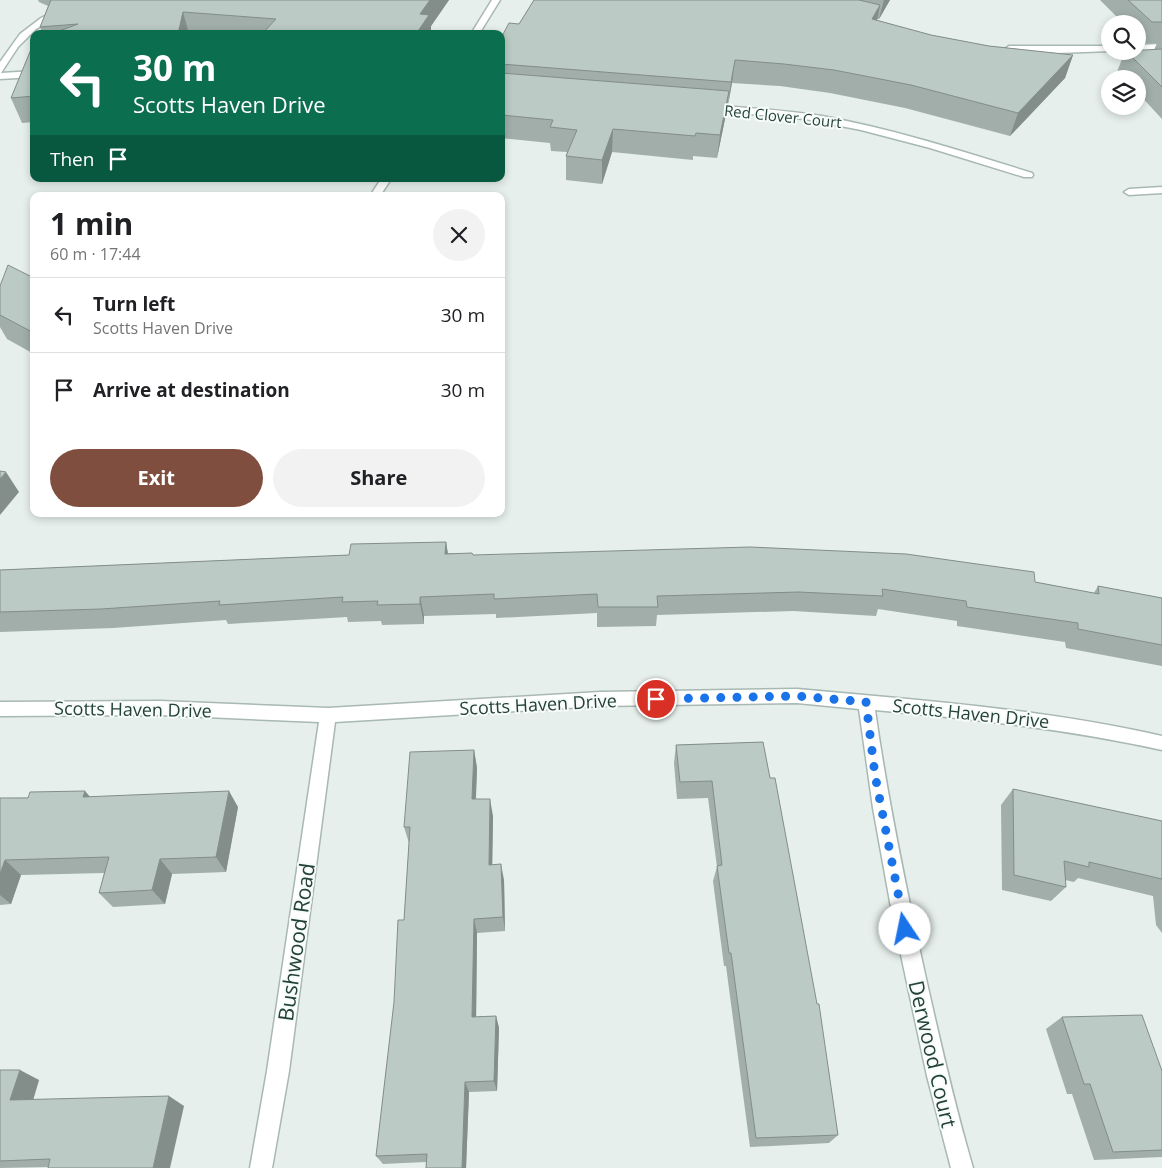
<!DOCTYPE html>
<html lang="en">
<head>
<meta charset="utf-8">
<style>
  :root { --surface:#fff; --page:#f2f2f2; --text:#202124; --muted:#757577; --line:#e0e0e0; --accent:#7f4e3f }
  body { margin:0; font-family:"Open Sans",sans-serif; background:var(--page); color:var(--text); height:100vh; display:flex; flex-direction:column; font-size:19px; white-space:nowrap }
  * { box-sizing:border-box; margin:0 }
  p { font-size:16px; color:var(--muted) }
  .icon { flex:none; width:28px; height:28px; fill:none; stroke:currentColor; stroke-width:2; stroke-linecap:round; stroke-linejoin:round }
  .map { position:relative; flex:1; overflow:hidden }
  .side { position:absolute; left:30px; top:192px; width:475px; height:325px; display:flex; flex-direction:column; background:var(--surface); border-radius:10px; box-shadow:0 2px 8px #0003 }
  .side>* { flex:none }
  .hud { position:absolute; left:30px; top:30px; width:475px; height:152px; border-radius:10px; box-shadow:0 2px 8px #0003; background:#0b6e4f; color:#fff; overflow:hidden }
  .controls { position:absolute; left:1101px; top:15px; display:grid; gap:10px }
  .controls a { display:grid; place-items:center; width:45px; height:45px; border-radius:50%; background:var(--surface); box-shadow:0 2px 8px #0003; font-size:25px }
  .pin { position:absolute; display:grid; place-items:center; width:42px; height:42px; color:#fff; margin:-21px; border:2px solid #fff; border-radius:50%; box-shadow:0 1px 5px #0007 }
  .me { position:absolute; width:55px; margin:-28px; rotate:349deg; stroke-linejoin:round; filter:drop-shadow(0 0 4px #0008) }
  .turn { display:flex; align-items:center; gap:18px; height:105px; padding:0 20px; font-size:22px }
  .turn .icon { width:65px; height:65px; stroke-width:2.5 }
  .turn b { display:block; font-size:35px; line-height:42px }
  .then { display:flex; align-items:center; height:48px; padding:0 20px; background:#0003; gap:10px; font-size:19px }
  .round { display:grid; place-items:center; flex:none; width:52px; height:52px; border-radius:26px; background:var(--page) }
  .summary { display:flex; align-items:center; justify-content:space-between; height:85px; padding:0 20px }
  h1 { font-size:30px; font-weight:700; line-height:38px }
  .button { display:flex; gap:10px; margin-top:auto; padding:10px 20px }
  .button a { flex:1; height:58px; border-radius:30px; background:var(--accent); color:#fff; font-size:20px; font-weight:700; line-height:58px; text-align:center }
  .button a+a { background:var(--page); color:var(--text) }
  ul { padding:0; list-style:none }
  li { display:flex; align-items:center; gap:15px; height:75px; padding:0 20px; border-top:1px solid var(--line) }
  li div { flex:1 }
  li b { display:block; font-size:19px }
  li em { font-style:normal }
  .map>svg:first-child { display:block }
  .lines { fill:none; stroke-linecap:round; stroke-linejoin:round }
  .street-casing { stroke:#a8b8b2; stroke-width:3 }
  .street { fill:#fff; fill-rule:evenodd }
  .wall { fill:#a1aea9 }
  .shaded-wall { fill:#838d89 }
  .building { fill:#bbcac4; stroke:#838d89 }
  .route { stroke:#1a73e8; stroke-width:9; stroke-dasharray:0 16.2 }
  .labels { text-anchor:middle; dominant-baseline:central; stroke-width:4; stroke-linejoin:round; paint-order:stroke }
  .far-street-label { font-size:15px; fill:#24423a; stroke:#f7fbf9 }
  .street-label { font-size:18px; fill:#24423a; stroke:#f7fbf9 }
  .near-street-label { font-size:21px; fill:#24423a; stroke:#f7fbf9 }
</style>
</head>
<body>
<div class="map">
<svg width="1162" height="1168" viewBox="0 0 1162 1168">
  <rect width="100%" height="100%" fill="#e6efeb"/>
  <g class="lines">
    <g class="street-casing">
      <g id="street">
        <path d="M76 0H87L36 29 18 47 1 73 34 71V77L0 79V62L20 34 41 18Z"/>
        <path d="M492 0H500L479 34H471Z"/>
        <path d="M1162 44V50H1138V45Z"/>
        <path d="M1009 46H1110L1111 51 1058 53 1006 51 1005 49Z"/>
        <path d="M708 105C746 108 784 110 822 116 893 129 962 151 1032 173L1033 175 1032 177H1024L930 148 861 130 805 119 705 110V106Z"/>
        <path d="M381 179H391L380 196H370Z"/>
        <path d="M1162 187V193L1129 195 1124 192 1129 189Z"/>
        <path d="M797 689C920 700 1041 709 1162 736V750C1066 729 973 719 875 710 888 802 907 893 927 983 941 1045 955 1107 973 1168H951L927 1076 892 913 873 808 859 709 797 703 600 706 335 722 289 1071 272 1168H250L267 1071 319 722 160 715 0 716V702L160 701 328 708 600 692Z"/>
      </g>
    </g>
    <use href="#street" class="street"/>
  </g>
  <g class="wall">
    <path d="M38 0H449L431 26V34H43L40 27 48 6 39 2Z"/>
    <path d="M534 0H890L879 19H877V20L931 35 989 46 1073 55 1065 78 1010 136 905 108 830 93 780 86 732 83 728 105 727 104 726 114 717 158 693 156V160L612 152 602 184 566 180V156L567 152 551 151 550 143 501 138V38L519 24Z"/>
    <path d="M1100 0H1162V119L1138 93V79H1124L1117 72 1125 51H1138L1154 50 1157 43H1144L1138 37V24H1124Z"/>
    <path d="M34 42V122L22 123 11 98Z"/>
    <path d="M34 278V354L7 339 0 327V286Z"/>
    <path d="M446 542 448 553 473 555 1035 582 1094 593 1098 586 1162 598V666L1066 648 1065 642 957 626V621L878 609 876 616 793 611 657 615 656 626 597 627V613L496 618V614L424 616V624L382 625 381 621 348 622 347 617 228 624 226 620 113 628 0 632V570L349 555Z"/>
    <path d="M763 742 838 1135 829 1143 750 1147 726 966H724L713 881 717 867 708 798 677 799 674 763 676 745Z"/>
    <path d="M474 750 477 768 476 799 493 816 492 865 504 880 505 931 477 933 476 1017 496 1016 499 1028 497 1091 469 1092 466 1168H426V1162L383 1164 376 1156 404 920 409 843 404 827Z"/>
    <path d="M1013 789 1162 821V933L1156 925 1153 896 1078 878 1074 882 1065 880 1066 887 1051 901 1002 890 1001 805Z"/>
    <path d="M90 797 238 807 226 872 172 874 165 904 113 907 99 893 104 873 21 875 11 904 0 905V798Z"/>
    <path d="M1062 1017 1162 1071V1157L1094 1160 1072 1094H1067L1046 1029Z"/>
    <path d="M0 1070 39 1080 33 1100 184 1106 48 1167 0 1168Z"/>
  </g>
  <g class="shaded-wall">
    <path d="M430 0H449L431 26V34H416L420 14Z"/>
    <path d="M884 0H890L879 19Z"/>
    <path d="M880 5 876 26 872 19Z"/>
    <path d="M183 12 189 34H178Z"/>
    <path d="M1073 55 1065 78 1010 136 1018 113Z"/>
    <path d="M735 60 732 83 728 105 731 82Z"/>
    <path d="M729 91 726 114 717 158 720 135Z"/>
    <path d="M613 129 612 152 602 184V160Z"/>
    <path d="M6 472 19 492 0 515V479Z"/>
    <path d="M446 542 449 562 445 554Z"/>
    <path d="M420 597 424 616V624L420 604Z"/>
    <path d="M474 750 477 768 475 816 472 799Z"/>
    <path d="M85 791 99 807 83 797Z"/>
    <path d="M229 791 238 807 226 872 216 857Z"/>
    <path d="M490 799 493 816 492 881 489 865Z"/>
    <path d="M160 859 172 874 165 904 152 890Z"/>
    <path d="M5 860 21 875 11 904 0 895V874Z"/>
    <path d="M501 864 504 880 505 931 503 917Z"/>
    <path d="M474 919 477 933 476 1029 472 1017Z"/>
    <path d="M496 1016 499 1028 497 1091 494 1081Z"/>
    <path d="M20 1070 39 1080 30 1110 10 1100Z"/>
    <path d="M465 1082 469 1092 466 1168H462Z"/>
    <path d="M169 1096 184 1106 170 1168H153Z"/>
  </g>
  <g class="building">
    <path d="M51 0H430L420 14 429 15 416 34H262L276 19 183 12 178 34H51L78 24 40 27Z"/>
    <path d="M534 0H859L880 5 872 19 931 35 989 46 1073 55 1018 113 911 85 834 70 784 64 735 60 731 82 501 64V38L509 23 519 24Z"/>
    <path d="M1128 0H1162V22H1152Z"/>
    <path d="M34 42V96L11 98Z"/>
    <path d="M1162 49V87L1126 51Z"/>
    <path d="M501 73 729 91 720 135 696 133 695 136 613 129 602 160 566 156 577 130 550 127 553 120 501 115Z"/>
    <path d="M8 265 34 278V333L0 315V286Z"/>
    <path d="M0 471 6 472 0 479Z"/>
    <path d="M446 542 445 554 472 553 473 555 750 547 906 554 1034 572 1035 582 1099 594 1098 586 1162 598V645L1078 629V623L967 607 966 601 882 589 883 596 799 592 657 596 658 607H598L597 594 494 599V594L420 597V604L377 605 378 601 342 602 343 597 219 605 220 601 101 609 0 612V570L349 555 351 544Z"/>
    <path d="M763 742 770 778H775L817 1004H819L838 1135 756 1138 731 953H729L717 866 722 865 712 781 680 782 676 745Z"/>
    <path d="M474 750 472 799H490L489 865 501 864 503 917 474 919 472 1017 496 1016 494 1081 465 1082 462 1168H426L427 1154 376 1156 394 1002 398 920H404L410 827H404L410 752Z"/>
    <path d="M1013 789 1162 821V879L1089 862V867L1064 861 1066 887 1014 875Z"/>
    <path d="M85 791 83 797 229 791 216 857 160 859 152 890 99 893 109 857 5 860 0 874V798H28L30 792Z"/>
    <path d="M1142 1015 1162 1071V1150L1113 1152 1090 1084H1084L1062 1017Z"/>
    <path d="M0 1070H20L10 1100 169 1096 153 1168H48L50 1159 0 1161Z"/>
  </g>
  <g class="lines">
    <path class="route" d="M656 699 797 696 866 702 875 775 905 929"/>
  </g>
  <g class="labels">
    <g class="far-street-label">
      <text transform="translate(783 116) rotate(6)">Red Clover Court</text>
    </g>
    <g class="street-label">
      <text transform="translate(538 704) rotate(-3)">Scotts Haven Drive</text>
      <text transform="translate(133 709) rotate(1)">Scotts Haven Drive</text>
      <text transform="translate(971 713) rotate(6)">Scotts Haven Drive</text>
    </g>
    <g class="near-street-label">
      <text transform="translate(296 942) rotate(-82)">Bushwood Road</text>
      <text transform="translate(933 1054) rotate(77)">Derwood Court</text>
    </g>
  </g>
</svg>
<div class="controls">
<a><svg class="icon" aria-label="search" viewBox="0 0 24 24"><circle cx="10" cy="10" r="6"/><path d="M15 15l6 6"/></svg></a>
<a><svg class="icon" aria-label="layers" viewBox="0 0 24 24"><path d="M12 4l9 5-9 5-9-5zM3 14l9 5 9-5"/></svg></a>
</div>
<div class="pin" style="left:656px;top:699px;background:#d93025"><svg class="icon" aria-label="arrive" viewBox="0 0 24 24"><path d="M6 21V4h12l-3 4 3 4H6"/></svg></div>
<svg class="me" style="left:905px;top:929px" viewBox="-20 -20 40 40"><circle r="19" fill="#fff"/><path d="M0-13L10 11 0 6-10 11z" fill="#1a73e8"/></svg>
<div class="hud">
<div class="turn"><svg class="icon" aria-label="left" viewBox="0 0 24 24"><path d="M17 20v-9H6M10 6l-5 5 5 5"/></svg><div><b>30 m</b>Scotts Haven Drive</div></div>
<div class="then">Then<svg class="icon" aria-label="arrive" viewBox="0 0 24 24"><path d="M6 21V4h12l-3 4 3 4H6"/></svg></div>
</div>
<section class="side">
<div class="summary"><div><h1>1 min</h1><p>60 m · 17:44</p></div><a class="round"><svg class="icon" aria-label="close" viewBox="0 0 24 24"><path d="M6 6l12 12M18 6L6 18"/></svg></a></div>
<ul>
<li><svg class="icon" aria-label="left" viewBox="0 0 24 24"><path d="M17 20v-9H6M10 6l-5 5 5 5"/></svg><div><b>Turn left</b><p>Scotts Haven Drive</p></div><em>30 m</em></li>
<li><svg class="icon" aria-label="arrive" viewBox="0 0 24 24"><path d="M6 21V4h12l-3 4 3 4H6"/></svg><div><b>Arrive at destination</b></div><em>30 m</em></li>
</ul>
<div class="button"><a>Exit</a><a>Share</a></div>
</section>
</div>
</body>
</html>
